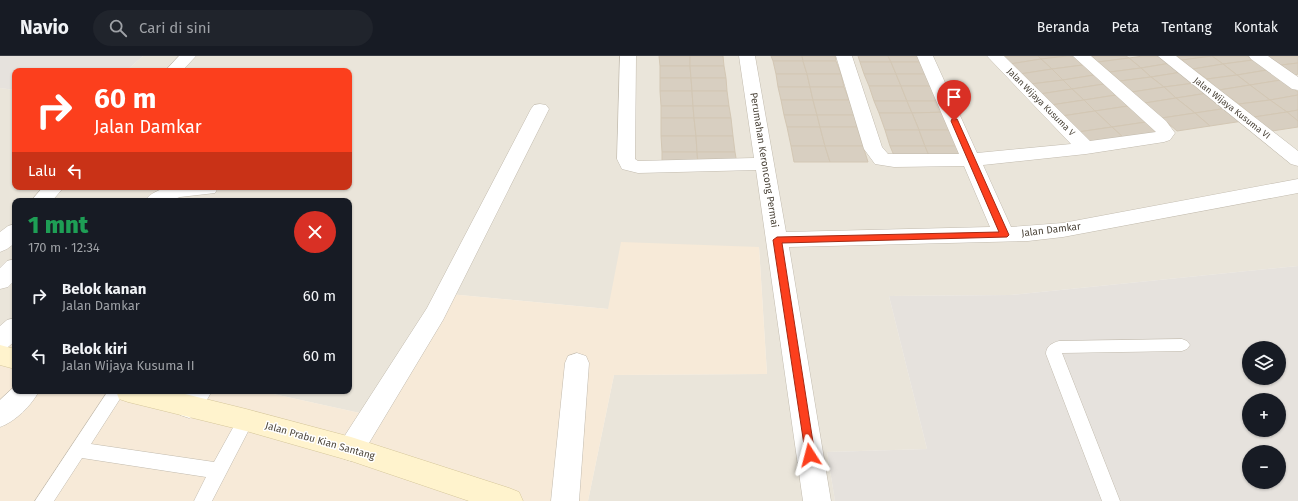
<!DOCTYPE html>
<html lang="id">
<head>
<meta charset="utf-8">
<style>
  :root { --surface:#171b24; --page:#20242c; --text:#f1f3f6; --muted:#9ea1a6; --line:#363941 }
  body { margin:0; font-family:"Fira Sans",sans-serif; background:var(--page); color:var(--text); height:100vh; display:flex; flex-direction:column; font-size:15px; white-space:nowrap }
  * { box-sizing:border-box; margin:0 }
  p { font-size:13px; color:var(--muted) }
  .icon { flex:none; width:22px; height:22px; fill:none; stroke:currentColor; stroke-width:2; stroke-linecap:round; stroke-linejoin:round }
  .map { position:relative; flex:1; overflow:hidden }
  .panel { position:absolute; left:12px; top:142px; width:340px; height:196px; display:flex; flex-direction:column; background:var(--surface); border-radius:8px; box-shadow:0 1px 3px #0004 }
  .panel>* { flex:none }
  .banner { position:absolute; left:12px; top:12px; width:340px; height:122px; border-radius:8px; box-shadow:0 1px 3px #0004; background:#fc3f1d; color:#fff; overflow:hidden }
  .buttons { position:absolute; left:1242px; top:285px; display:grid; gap:8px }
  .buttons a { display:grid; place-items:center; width:44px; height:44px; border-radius:50%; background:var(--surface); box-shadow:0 1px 3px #0004; font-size:20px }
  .pin { position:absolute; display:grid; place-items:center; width:34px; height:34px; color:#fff; margin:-41px -17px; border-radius:50% 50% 50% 0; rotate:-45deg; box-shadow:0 0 4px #0007 }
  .pin .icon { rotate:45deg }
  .me { position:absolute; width:44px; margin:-22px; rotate:351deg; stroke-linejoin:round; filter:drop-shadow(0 0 3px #0008) }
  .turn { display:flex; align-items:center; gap:14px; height:84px; padding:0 16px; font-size:18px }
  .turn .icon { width:52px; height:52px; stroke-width:2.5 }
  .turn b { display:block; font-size:28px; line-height:34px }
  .then { display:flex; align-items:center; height:38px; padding:0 16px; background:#0003; gap:8px; font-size:15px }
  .round { display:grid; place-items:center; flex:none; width:42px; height:42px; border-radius:21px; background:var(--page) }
  .overview { display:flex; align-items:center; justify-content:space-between; height:68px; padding:0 16px }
  h1 { font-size:24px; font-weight:800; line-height:30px; color:#1e9e55 }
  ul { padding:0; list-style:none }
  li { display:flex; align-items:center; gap:12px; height:60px; padding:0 16px }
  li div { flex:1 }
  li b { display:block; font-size:15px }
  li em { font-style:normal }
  header { display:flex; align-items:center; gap:24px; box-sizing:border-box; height:56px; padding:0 20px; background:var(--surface); border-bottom:1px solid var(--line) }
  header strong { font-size:19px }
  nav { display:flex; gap:22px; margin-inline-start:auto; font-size:14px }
  .search { width:280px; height:36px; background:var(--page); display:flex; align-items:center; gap:10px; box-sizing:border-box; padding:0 14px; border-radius:22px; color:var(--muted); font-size:15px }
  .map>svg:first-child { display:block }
  .residential { fill:#eae5da }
  .commercial { fill:#f7ead8 }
  .industrial { fill:#e6e2dd; fill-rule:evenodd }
  .building { fill:#d8cfc1; stroke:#d3c7b4 }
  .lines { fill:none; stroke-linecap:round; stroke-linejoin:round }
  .service-casing { stroke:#c2bbae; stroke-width:1 }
  .minor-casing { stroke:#c2bbae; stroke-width:1 }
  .tertiary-casing { stroke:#c2bbae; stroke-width:1 }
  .secondary-casing { stroke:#d6c79b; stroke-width:1 }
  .service { fill:#fff; fill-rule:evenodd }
  .minor { fill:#fff; fill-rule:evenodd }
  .tertiary { fill:#fff; fill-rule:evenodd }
  .secondary { fill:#fff3cd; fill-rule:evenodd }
  .route { fill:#fc3f1d; stroke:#a42913 }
  .labels { text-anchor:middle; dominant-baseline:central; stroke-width:3; stroke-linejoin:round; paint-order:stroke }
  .far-street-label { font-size:9px; fill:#4b4439; stroke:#fff }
  .street-label { font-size:10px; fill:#4b4439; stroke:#fff }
</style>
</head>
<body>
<header>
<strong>Navio</strong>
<div class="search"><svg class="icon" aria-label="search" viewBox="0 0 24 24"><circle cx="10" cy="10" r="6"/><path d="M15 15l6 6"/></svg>Cari di sini</div>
<nav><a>Beranda</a><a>Peta</a><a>Tentang</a><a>Kontak</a></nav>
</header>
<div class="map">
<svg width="1298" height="445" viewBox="0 0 1298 445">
  <rect width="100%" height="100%" fill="#f6f3ec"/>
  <path class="residential" d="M143 0H1298V210L1010 239 889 240 927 393 827 396 835 445H588L614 319 767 318 759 191 608 253 449 238 378 361 260 335H349V145H15V280L0 277V32L15 34V131H349V15H126Z"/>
  <path class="commercial" d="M621 186 759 191 767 318 614 319 588 445H0V277L15 280V335H260L378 361 449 238 608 253Z"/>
  <g class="industrial">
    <path d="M0 0H143L126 15H15V34L0 32Z"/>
    <path d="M1298 210V445H835L827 396 927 393 889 240 1010 239ZM1249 292H1279V322H1249ZM1249 344H1279V374H1249ZM1249 396H1279V426H1249Z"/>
  </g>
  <g class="building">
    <path d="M659 0H690V10H660Z"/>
    <path d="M690 0H723L724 10H690Z"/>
    <path d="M771 0H802L803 5H773Z"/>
    <path d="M802 0H835L836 5H803Z"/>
    <path d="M858 0H888L891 6H860Z"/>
    <path d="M888 0H922L924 6H891Z"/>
    <path d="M1002 0H1038L1041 3 1010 8Z"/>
    <path d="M1038 0H1067L1041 3Z"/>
    <path d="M1067 0H1073L1083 9 1052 13 1041 3Z"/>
    <path d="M1091 0H1126L1129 2 1098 6Z"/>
    <path d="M1143 0H1162L1171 7 1141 12 1129 2Z"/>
    <path d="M1177 0H1212L1182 4Z"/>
    <path d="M1212 0H1247L1253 4 1223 8Z"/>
    <path d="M1212 0 1223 8 1193 13 1182 4Z"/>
    <path d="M1268 0H1298V7L1281 9Z"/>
    <path d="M1129 2 1141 12 1110 16 1098 6Z"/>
    <path d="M1041 3 1052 13 1020 18 1010 8Z"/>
    <path d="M1253 4 1267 14 1237 19 1223 8Z"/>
    <path d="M773 5H803L807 18H776Z"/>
    <path d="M803 5H836L841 18H807Z"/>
    <path d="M860 6H891L896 18H864Z"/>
    <path d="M891 6H924L930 18H896Z"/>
    <path d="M1171 7 1182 16 1151 21 1141 12Z"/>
    <path d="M1298 7V18L1295 19 1281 9Z"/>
    <path d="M1223 8 1237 19 1207 23 1193 13Z"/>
    <path d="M1083 9 1094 19 1063 24 1052 13Z"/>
    <path d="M660 10H690L691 22H660Z"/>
    <path d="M690 10H724L726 22H691Z"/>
    <path d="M1141 12 1151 21 1120 25 1110 16Z"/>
    <path d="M1052 13 1063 24 1031 28 1020 18Z"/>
    <path d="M1267 14 1281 24 1250 29 1237 19Z"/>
    <path d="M1182 16 1195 27 1164 31 1151 21Z"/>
    <path d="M776 18H807L810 31H778Z"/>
    <path d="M807 18H841L844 31H810Z"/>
    <path d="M864 18H896L901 30H869Z"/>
    <path d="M896 18H930L936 30H901Z"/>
    <path d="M1094 19 1104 28 1072 33 1063 24Z"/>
    <path d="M1237 19 1250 29 1219 34 1207 23Z"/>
    <path d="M1151 21 1164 31 1132 36 1120 25Z"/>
    <path d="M660 22H691L692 35H660Z"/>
    <path d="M691 22H726L727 35H692Z"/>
    <path d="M1063 24 1072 33 1040 38 1031 28Z"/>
    <path d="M1281 24 1298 36V39L1270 44 1250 29Z"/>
    <path d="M1195 27 1208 37 1176 42 1164 31Z"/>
    <path d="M1104 28 1116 39 1084 44 1072 33Z"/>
    <path d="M1250 29 1270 44 1239 48 1219 34Z"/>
    <path d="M869 30H901L907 45H874Z"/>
    <path d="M901 30H936L942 45H907Z"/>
    <path d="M778 31H810L813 44H781Z"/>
    <path d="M810 31H844L849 44H813Z"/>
    <path d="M1164 31 1176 42 1145 47 1132 36Z"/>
    <path d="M1072 33 1084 44 1051 49 1040 38Z"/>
    <path d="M660 35H692L693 50H661Z"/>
    <path d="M692 35H727L729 50H693Z"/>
    <path d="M1208 37 1228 52 1195 57 1176 42Z"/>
    <path d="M1116 39 1128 50 1095 55 1084 44Z"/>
    <path d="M1298 39V54L1287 56 1270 44Z"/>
    <path d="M1176 42 1195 57 1162 62 1145 47Z"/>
    <path d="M781 44H813L817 59H784Z"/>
    <path d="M813 44H849L854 59H817Z"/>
    <path d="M1084 44 1095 55 1062 60 1051 49Z"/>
    <path d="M1270 44 1287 56 1254 61 1239 48Z"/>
    <path d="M874 45H907L912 57H879Z"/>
    <path d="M907 45H942L948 56 912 57Z"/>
    <path d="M661 50H693L694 62H661Z"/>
    <path d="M693 50H729L731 62H694Z"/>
    <path d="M1128 50 1146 66 1112 71 1095 55Z"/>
    <path d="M1228 52 1243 65 1210 70 1195 57Z"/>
    <path d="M1298 54V65L1287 56Z"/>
    <path d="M1095 55 1112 71 1078 76 1062 60Z"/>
    <path d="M948 56 956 74H919L912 57Z"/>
    <path d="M1287 56 1298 65V71L1272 75 1254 61Z"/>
    <path d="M879 57H912L919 74H885Z"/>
    <path d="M1195 57 1210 70 1177 75 1162 62Z"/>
    <path d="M784 59H817L820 71H787Z"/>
    <path d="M817 59H854L857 71H820Z"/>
    <path d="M661 62H694L696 80H661Z"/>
    <path d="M694 62H731L733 80H696Z"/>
    <path d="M1146 66 1160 79 1126 84 1112 71Z"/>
    <path d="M787 71H820L825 90H791Z"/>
    <path d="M820 71H857L863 90H825Z"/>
    <path d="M1112 71 1126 84 1091 90 1078 76Z"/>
    <path d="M885 74H919L925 90H890Z"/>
    <path d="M919 74H956L963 90H925Z"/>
    <path d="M661 80H696L697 96H662Z"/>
    <path d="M696 80H733L735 96H697Z"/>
    <path d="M791 90H825L830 106H794Z"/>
    <path d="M825 90H863L868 106H830Z"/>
    <path d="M890 90H925L930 102H895Z"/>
    <path d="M925 90H963L969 102H930Z"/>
    <path d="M662 96H697L698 108H662Z"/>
    <path d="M697 96H735L737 108H698Z"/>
  </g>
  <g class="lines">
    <g class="service-casing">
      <g id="service">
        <path d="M1182 283 1187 285 1190 289 1187 293 1182 295 1062 297 1120 445H1102L1046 298C1046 290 1052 287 1059 285Z"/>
        <path d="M108 335H125L91 388 214 406 240 359 246 357 252 359 254 364 212 445H194L206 421 82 402 54 445H35Z"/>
      </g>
    </g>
    <g class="minor-casing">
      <g id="minor">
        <path d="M179 0H196L182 15H165Z"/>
        <path d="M620 0H636L635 103 638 105 754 102 739 0H755L786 176 990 171 964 110 894 111 875 108 864 93 836 0H852L882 91 888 98H959L917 0H933L977 97 1071 88 987 0H1004L1090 85 1156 76 1073 0H1091L1166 65 1175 77 1170 84 1164 86 1086 98 983 109 1011 171 1063 167 1298 123V137L1063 181 1028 185 789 191 831 445H803L756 114 638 117 622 113 617 103Z"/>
        <path d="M1158 0H1176L1298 95V110L1291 108Z"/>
        <path d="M1249 0H1268L1298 21V34L1292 33 1251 3Z"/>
        <path d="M540 48 546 49 549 53 443 264 360 402 351 405 342 402 338 393 342 384 427 252 531 53 534 49Z"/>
        <path d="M43 131H64L52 145H31Z"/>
        <path d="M168 131H217L218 132 215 137 180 141 169 145H145C150 137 159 134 168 131Z"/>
        <path d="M15 168V187L7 193 0 196V176L8 170Z"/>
        <path d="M15 203V224L8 231 0 233V212L7 205Z"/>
        <path d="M15 262V285L8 291 0 294V270L7 264Z"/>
        <path d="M577 297 586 300 589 307 579 445H551L565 307 568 300Z"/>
        <path d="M186 335H212L198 359 189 362 180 359 176 351Z"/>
      </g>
    </g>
    <g class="tertiary-casing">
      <path id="tertiary" d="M15 330V335H39C32 349 15 366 0 371V344Z"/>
    </g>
    <g class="secondary-casing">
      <g id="secondary">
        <path d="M0 289 15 293V313L0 309Z"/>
        <path d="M116 335H173L246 353 351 381 509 432 519 436 523 445H469L351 405 246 375 128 346 119 343Z"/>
      </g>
    </g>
    <use href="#service" class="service"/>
    <use href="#minor" class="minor"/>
    <use href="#tertiary" class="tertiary"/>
    <use href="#secondary" class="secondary"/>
  </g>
  <path class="route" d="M952 63H957L958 65 1009 179 1007 181 782 187 815 399 814 402 810 404 806 402 773 184 777 181 999 176 951 65Z"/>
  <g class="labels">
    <g class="far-street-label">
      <text transform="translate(1041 46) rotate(45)">Jalan Wijaya Kusuma V</text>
      <text transform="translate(1232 52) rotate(38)">Jalan Wijaya Kusuma VI</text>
    </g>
    <g class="street-label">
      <text transform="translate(764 104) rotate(81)">Perumahan Keroncong Permai</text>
      <text transform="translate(1051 174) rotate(-7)">Jalan Damkar</text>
      <text transform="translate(320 385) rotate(16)">Jalan Prabu Kian Santang</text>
    </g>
  </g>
</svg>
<div class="buttons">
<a><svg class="icon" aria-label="layers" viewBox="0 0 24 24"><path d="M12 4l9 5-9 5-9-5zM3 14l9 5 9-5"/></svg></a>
<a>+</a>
<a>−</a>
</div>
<div class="pin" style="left:954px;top:65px;background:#d93025"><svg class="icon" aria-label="arrive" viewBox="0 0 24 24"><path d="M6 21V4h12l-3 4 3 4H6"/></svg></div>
<svg class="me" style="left:810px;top:399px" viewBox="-20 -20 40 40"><path d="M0-17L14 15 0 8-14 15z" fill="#fc3f1d" stroke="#fff" stroke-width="4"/></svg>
<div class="banner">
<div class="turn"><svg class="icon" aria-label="right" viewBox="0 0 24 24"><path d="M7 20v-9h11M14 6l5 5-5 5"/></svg><div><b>60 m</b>Jalan Damkar</div></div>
<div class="then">Lalu<svg class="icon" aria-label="left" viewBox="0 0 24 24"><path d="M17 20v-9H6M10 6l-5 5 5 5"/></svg></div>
</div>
<section class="panel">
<div class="overview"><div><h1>1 mnt</h1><p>170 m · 12:34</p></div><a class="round" style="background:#d93025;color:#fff"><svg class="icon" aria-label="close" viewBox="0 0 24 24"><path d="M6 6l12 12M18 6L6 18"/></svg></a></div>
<ul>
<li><svg class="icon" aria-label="right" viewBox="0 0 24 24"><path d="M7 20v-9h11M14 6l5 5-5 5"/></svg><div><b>Belok kanan</b><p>Jalan Damkar</p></div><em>60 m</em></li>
<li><svg class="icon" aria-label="left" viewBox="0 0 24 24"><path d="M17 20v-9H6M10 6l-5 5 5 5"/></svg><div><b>Belok kiri</b><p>Jalan Wijaya Kusuma II</p></div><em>60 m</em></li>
</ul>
</section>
</div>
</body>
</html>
